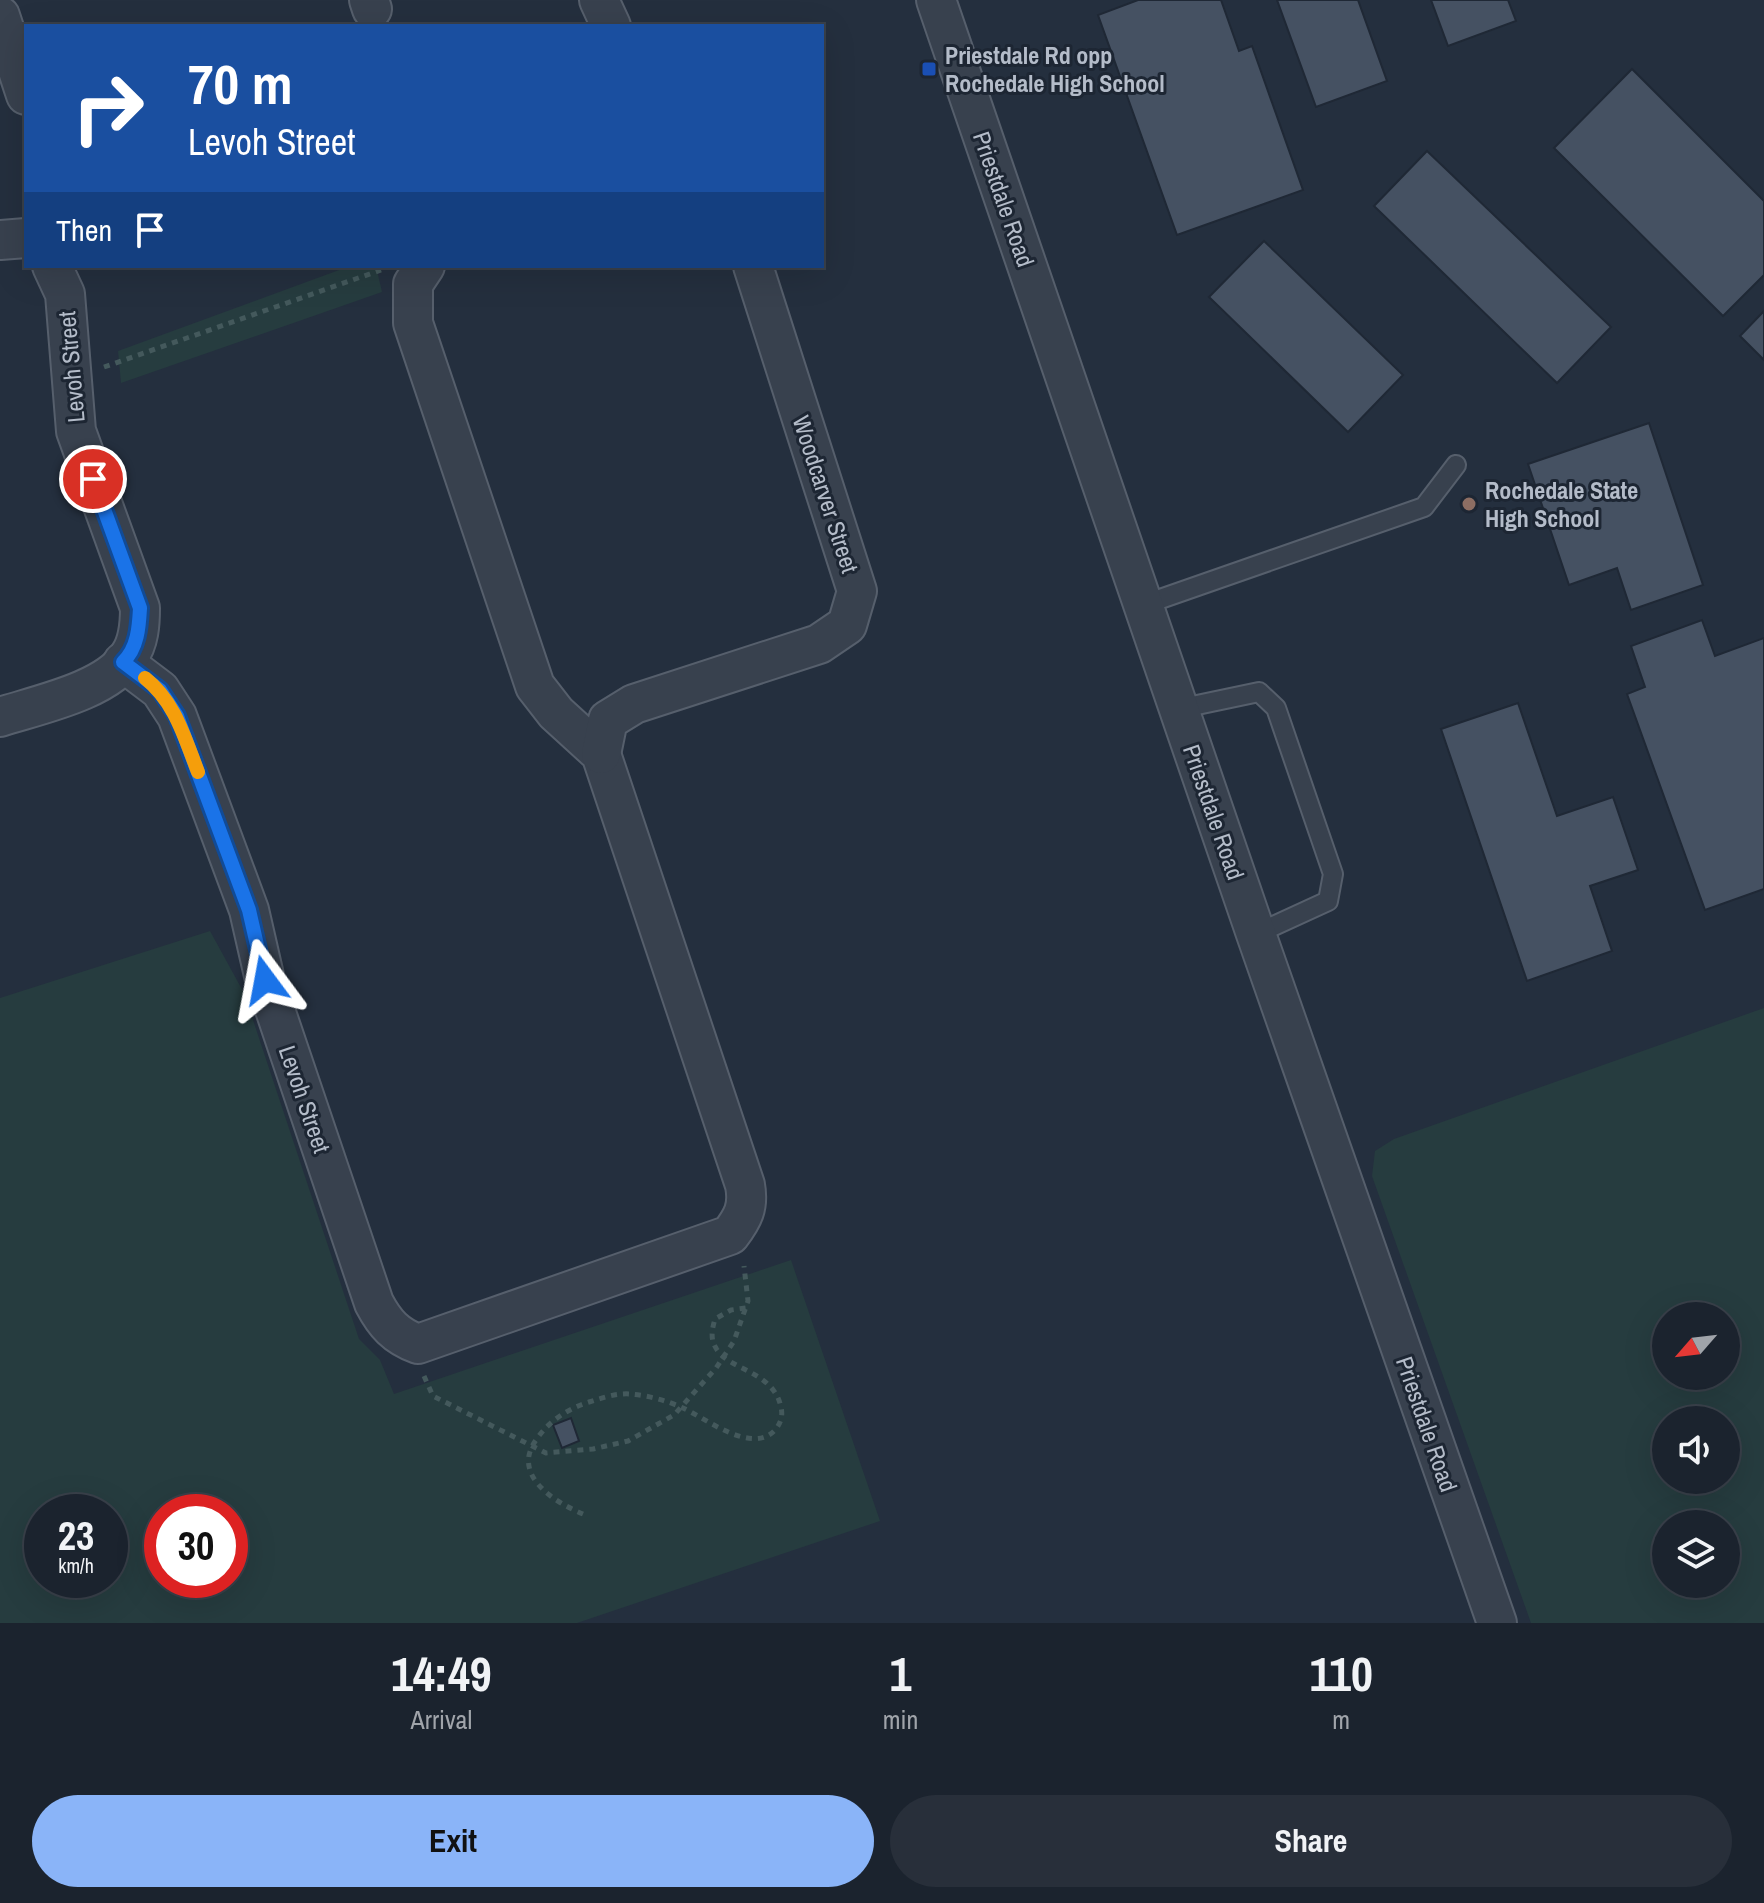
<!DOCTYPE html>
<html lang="en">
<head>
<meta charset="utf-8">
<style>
  :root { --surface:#1b232e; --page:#282f3a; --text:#f1f3f6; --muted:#a0a4aa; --line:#39404a; --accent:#8ab4f8 }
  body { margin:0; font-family:"Archivo Narrow",sans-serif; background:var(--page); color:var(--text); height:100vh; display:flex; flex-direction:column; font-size:30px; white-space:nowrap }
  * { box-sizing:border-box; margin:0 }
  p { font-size:26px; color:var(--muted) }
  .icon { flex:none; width:44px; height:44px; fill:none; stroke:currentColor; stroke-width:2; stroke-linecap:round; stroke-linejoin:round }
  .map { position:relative; height:1623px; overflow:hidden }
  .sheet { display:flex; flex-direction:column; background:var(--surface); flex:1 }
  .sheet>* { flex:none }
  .guide { position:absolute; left:24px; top:24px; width:800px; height:244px; border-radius:0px; box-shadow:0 8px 32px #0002,0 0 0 2px var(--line); background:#1a4fa0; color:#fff; overflow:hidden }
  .needle { width:52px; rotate:242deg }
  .buttons { position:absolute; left:1652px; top:1302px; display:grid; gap:16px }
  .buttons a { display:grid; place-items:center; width:88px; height:88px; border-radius:50%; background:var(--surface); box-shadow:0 8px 32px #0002,0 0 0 2px var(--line); font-size:40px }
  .speed { position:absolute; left:24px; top:1494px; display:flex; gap:16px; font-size:40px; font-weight:700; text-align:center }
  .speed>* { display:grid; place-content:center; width:104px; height:104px; border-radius:50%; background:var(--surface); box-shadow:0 8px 32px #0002,0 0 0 2px var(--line); line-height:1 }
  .speed small { font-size:20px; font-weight:400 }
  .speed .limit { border:12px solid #d22; background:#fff; color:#111 }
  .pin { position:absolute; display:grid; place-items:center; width:68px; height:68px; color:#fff; margin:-34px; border:4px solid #fff; border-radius:50%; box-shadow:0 2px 8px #0007 }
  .me { position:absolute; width:88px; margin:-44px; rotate:347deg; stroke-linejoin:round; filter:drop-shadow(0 0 6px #0008) }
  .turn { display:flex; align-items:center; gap:28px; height:168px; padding:0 32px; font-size:36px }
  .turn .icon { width:104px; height:104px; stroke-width:2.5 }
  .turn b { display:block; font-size:56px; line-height:68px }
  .then { display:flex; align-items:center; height:76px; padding:0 32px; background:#0003; gap:16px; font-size:30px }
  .eta { display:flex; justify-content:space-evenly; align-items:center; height:136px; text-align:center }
  .eta b { font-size:48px; font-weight:800; line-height:56px }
  .cta { display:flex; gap:16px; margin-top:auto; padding:16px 32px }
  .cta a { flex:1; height:92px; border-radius:48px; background:var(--accent); color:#111; font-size:32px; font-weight:800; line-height:92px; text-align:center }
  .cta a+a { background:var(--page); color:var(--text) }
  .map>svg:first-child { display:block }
  .green { fill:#263c3f; fill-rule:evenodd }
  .building { fill:#455162; stroke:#1f2835; stroke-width:2 }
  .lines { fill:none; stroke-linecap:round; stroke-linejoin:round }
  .service-casing { stroke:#565f6c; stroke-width:22 }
  .minor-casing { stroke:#565f6c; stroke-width:42 }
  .path { stroke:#44595c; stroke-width:5; stroke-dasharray:6 6; stroke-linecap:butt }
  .service { stroke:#38414e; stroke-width:18 }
  .minor { stroke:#38414e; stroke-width:38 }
  .route-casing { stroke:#114b97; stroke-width:20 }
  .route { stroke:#1a73e8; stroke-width:14 }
  .slow { stroke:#f59e0b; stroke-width:14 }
  .transit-dot { fill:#1a4fb4; stroke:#1d2633; stroke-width:3 }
  .education-dot { fill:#8d6e63; stroke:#1d2633; stroke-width:3 }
  .labels { text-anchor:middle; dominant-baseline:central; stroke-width:6; stroke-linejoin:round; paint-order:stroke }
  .poi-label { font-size:24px; font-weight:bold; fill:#b4bcc9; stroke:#1d2633; text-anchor:start }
  .street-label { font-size:24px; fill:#b4bcc9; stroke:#1d2633 }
</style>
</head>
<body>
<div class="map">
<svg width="1764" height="1623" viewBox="0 0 1764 1623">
  <rect width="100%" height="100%" fill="#242f3e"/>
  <g class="green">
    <path d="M350 266H376L382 292 121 383 118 351Z"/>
    <path d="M210 931 244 993 359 1339 380 1360 394 1394 791 1260 880 1521 577 1623H0V998ZM42 1512H110V1580H42ZM162 1512H230V1580H162Z"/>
    <path d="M1764 1008V1623H1531L1372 1176 1375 1151 1394 1139ZM1666 1316H1726V1376H1666ZM1666 1420H1726V1480H1666ZM1666 1524H1726V1584H1666Z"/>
  </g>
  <g class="building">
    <path d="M1138 0H1221L1239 51 1252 46 1303 190 1177 235 1098 15Z"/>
    <path d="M1277 0H1358L1387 81 1316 107Z"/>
    <path d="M1431 0H1508L1516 21 1448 46Z"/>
    <path d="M1632 69 1764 201V275L1723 316 1554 148Z"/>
    <path d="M1427 151 1611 327 1557 383 1374 206Z"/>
    <path d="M1264 241 1403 375 1348 432 1209 297Z"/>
    <path d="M1764 311V360L1740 336Z"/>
    <path d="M1649 423 1703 585 1631 610 1617 568 1569 585 1528 464Z"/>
    <path d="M1702 620 1715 656 1764 638V889L1705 910 1627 694 1645 687 1631 646Z"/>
    <path d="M1518 703 1557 816 1613 797 1638 870 1590 886 1612 951 1527 981 1441 729Z"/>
    <path d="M571 1418 579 1441 562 1448 553 1425Z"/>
  </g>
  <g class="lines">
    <g class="service-casing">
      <g id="service">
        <path d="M1143 605 1424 507 1456 465"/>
        <path d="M1178 709 1259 692 1276 708 1333 874 1328 901 1256 934"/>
      </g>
    </g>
    <g class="minor-casing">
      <g id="minor">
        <path d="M369 0 372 9"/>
        <path d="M599 0 611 26"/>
        <path d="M936 0 1256 934 1497 1623"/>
        <path d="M0 16 26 95"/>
        <path d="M0 240 26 238"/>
        <path d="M123 662 160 690 177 716 249 910 265 980 374 1303C385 1324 396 1336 418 1344L730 1235C743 1218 749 1207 745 1185L601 754 556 713 535 686 413 323V284L425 266"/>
        <path d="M0 717C37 705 107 691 129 656 139 642 140 624 140 608L76 431 65 294 52 266"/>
        <path d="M601 754 608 720 634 704 819 644 847 625 857 591 753 266"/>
      </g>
    </g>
    <g class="path">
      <path d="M104 367 381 270"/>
      <path d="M424 1376 433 1396 546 1453 593 1449 628 1441 674 1415 716 1368 734 1341 748 1301 744 1266"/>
      <path d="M583 1514C554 1502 511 1475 536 1440 549 1421 567 1409 589 1402 602 1398 616 1393 630 1394 647 1395 668 1401 683 1408 707 1419 753 1456 776 1429 781 1422 783 1416 781 1407 773 1370 727 1370 716 1348 710 1339 712 1329 715 1319L731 1310 746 1308"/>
    </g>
    <use href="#service" class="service"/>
    <use href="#minor" class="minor"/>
  </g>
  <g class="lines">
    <g class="route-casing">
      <path id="route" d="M93 479 140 608C139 626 138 648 123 662L160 690 177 716 249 910 265 980"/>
    </g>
    <use href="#route" class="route"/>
    <path class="slow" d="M145 678C175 702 184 736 198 772"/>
  </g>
  <rect class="transit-dot" x="921" y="61" width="16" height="16" rx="4"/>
  <circle class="education-dot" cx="1469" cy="504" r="8"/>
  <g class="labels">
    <g class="poi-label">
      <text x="945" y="55">Priestdale Rd opp<tspan x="945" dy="28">Rochedale High School</tspan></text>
      <text x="1485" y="490">Rochedale State<tspan x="1485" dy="28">High School</tspan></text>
    </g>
    <g class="street-label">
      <text transform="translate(1004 199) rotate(71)">Priestdale Road</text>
      <text transform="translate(71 367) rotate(-95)">Levoh Street</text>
      <text transform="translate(826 494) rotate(72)">Woodcarver Street</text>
      <text transform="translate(1214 812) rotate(71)">Priestdale Road</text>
      <text transform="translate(305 1099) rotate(71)">Levoh Street</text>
      <text transform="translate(1427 1424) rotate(71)">Priestdale Road</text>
    </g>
  </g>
</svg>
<div class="buttons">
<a><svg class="needle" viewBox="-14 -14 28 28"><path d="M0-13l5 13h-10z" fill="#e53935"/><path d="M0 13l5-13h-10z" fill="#a0a4aa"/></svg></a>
<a><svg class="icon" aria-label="sound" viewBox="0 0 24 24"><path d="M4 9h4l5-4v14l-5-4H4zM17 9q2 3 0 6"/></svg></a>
<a><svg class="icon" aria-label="layers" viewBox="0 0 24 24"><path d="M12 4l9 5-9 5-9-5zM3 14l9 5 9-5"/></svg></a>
</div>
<div class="speed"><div>23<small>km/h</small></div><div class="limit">30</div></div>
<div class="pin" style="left:93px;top:479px;background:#d93025"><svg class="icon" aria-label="arrive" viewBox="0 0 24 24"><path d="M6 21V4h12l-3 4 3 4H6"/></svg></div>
<svg class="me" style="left:265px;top:980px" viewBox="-20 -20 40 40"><path d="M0-17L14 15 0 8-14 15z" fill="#1a73e8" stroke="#fff" stroke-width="4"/></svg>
<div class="guide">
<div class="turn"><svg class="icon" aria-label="right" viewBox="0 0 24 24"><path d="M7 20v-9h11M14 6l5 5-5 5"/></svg><div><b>70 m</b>Levoh Street</div></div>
<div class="then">Then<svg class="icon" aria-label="arrive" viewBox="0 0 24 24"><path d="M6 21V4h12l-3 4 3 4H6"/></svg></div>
</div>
</div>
<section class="sheet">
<div class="eta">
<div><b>14:49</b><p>Arrival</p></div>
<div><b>1</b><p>min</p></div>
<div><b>110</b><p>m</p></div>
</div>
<div class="cta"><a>Exit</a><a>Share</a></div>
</section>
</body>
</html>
